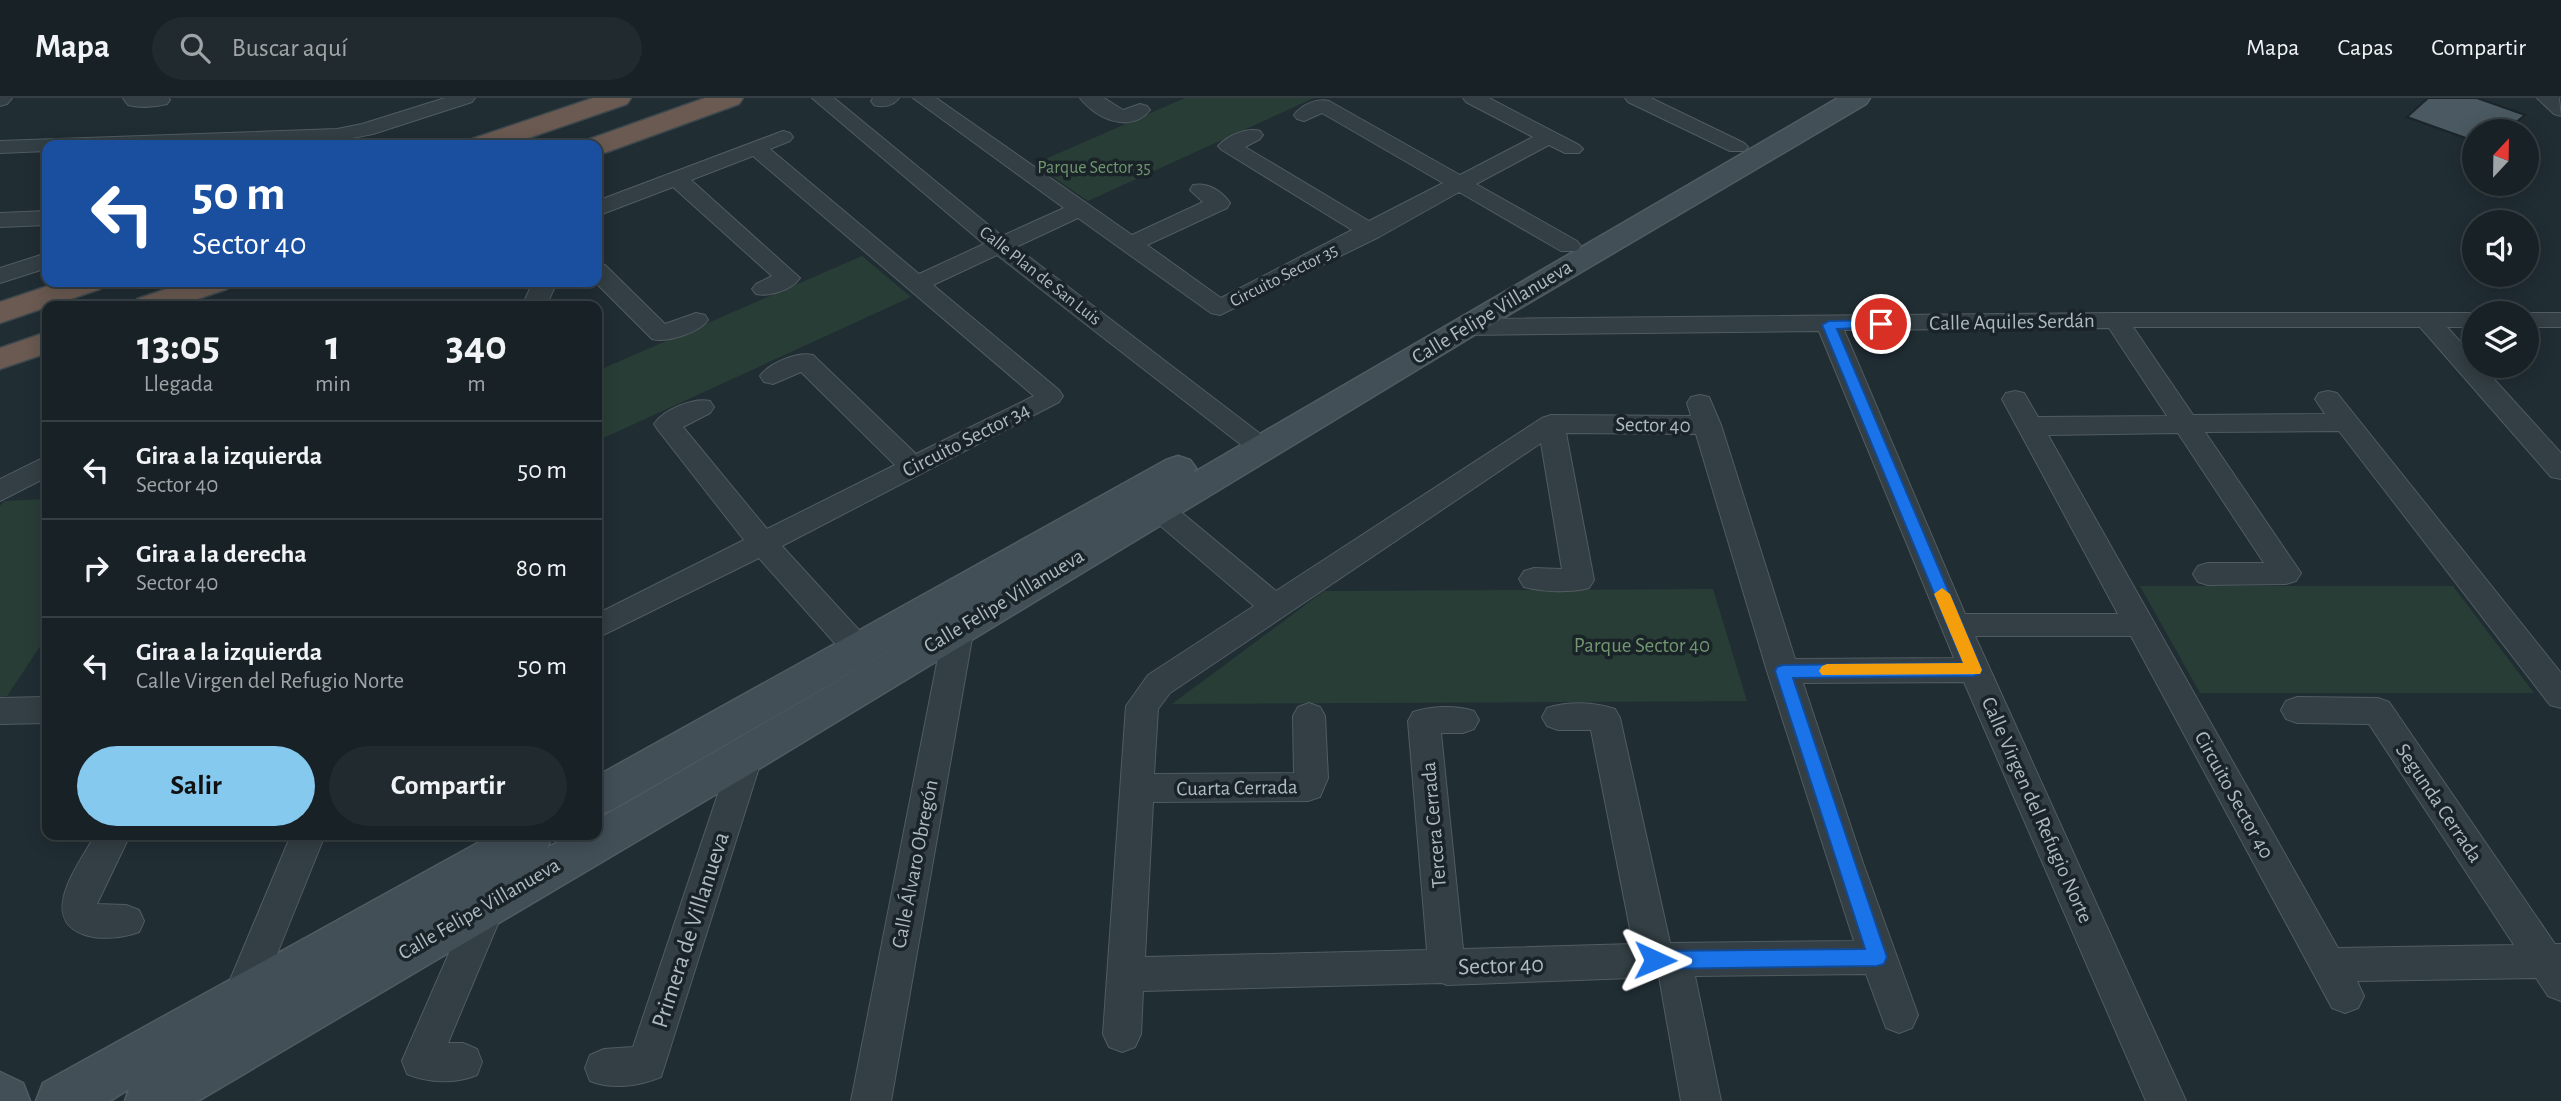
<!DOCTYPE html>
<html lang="es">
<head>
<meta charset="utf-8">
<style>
  :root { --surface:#182226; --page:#212a2e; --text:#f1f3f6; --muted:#9fa4a7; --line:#363f43; --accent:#85c9ef }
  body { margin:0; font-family:"Alegreya Sans",sans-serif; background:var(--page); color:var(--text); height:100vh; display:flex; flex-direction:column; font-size:26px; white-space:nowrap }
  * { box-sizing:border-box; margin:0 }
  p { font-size:23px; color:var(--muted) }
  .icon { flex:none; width:38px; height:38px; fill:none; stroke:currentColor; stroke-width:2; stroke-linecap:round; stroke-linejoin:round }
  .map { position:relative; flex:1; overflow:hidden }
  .sheet { position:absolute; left:42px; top:203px; width:560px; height:539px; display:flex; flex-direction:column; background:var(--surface); border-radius:14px; box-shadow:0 4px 18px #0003,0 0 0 2px var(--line) }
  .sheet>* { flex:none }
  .guide { position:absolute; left:42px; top:42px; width:560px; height:147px; border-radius:14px; box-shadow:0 4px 18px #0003,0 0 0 2px var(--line); background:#1a4fa0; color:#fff; overflow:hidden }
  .needle { width:46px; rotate:22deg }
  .controls { position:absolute; left:2462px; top:21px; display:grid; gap:14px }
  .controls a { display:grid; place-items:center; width:77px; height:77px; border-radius:50%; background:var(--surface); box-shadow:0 4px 18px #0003,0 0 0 2px var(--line); font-size:35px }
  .pin { position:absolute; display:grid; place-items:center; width:60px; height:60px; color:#fff; margin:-30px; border:4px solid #fff; border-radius:50%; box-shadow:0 2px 7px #0007 }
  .me { position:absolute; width:77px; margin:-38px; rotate:91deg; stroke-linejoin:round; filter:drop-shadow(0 0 5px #0008) }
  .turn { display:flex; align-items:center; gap:24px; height:147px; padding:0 35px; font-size:32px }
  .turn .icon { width:91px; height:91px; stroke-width:2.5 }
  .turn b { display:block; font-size:49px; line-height:60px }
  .eta { display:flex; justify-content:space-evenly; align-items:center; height:119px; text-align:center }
  .eta b { font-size:42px; font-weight:600; line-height:49px }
  .button { display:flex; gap:14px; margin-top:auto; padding:14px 35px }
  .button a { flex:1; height:80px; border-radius:42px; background:var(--accent); color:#111; font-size:28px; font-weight:600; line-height:80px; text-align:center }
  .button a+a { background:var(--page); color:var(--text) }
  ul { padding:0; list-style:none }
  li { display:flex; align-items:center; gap:21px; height:98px; padding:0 35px; border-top:2px solid var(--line) }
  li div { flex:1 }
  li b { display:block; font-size:26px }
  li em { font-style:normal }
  header { display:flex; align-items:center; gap:42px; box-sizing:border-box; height:98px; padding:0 35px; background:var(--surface); border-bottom:2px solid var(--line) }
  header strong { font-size:33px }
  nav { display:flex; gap:38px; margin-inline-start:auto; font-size:24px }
  .search { width:490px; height:63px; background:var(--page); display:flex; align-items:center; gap:18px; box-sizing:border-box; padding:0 24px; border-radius:38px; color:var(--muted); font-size:26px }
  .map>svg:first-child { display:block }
  .green { fill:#293d37 }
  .building { fill:#4b5a62; stroke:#1b252a; stroke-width:2 }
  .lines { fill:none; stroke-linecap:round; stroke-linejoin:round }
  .minor-casing { stroke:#515c62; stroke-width:2 }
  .secondary-casing { stroke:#515c62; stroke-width:3 }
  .motorway-casing { stroke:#3e494e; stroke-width:3 }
  .minor { fill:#333f44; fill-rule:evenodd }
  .secondary { fill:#424f57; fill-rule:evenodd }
  .motorway { fill:#6a5a51; fill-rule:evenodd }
  .route { fill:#1a73e8; stroke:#114b97; stroke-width:2 }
  .slow { fill:#f59e0b }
  .labels { text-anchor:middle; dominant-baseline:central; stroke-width:7; stroke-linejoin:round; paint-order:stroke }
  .far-park-label { font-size:18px; fill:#70956f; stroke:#192328 }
  .far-street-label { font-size:18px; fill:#adbac1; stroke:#192328 }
  .street-label { font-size:21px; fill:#adbac1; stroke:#192328 }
  .park-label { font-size:21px; fill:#70956f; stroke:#192328 }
  .near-street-label { font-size:24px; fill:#adbac1; stroke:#192328 }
</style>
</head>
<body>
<header>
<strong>Mapa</strong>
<div class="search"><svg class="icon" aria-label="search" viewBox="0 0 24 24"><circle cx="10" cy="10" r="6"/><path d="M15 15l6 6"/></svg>Buscar aquí</div>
<nav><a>Mapa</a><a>Capas</a><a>Compartir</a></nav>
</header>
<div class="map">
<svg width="2561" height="1003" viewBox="0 0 2561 1003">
  <rect width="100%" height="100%" fill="#202d33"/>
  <g class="green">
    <path d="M1185 0H1314L1088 103 1034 66Z"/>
    <path d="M862 158 911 199 597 343V273Z"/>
    <path d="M47 401V538L7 598 0 599V408L4 403Z"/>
    <path d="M2140 488H2453L2534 595H2200Z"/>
    <path d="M1713 491 1747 603 1172 606 1324 493Z"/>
  </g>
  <path class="building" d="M2428 0H2477L2525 17 2505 33H2474V43L2407 19Z"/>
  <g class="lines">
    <g class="minor-casing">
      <g id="minor">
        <path d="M0 0H12L7 6 0 8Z"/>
        <path d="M123 0H169L170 2 167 6C155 9 140 10 128 7Z"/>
        <path d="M445 0H475L472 4 373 36 337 43 224 47H47V53L0 55V43L337 31 362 26Z"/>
        <path d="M812 0H834L1002 138 1064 110 913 0H936L1132 137 1203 104 1190 92 1193 87C1208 84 1222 93 1230 105L1227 110 1147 147 1221 200 1352 132 1222 52 1218 48C1227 38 1247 29 1260 33L1263 37 1260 41 1245 49 1369 123 1443 85 1322 15 1304 23 1297 21 1294 17C1301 7 1317 0 1329 3L1460 77 1533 39 1466 4 1463 0H1489L1579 47 1583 51 1579 55H1565L1549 47 1476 86 1577 143 1581 148 1577 153H1561L1459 94 1379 139 1220 217 1211 215 1078 120 1016 149 1271 344 1275 350 1271 356 1262 359 1253 356 997 157 933 187 1059 292 1063 298 1059 304 782 448 869 543 873 551 869 559 858 563 847 559 759 460 597 540V516L744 442 658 332 654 326C663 312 694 299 710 303L714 309 710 315 683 329 767 431 895 367 801 274 773 286 764 284 760 278C769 265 798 253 813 257L916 356 1034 298 753 58 691 82 800 180C792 192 769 199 756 196L752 191 756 186 772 178 673 89 597 118V103L783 33 790 35 793 39 790 43 770 51 919 176 984 146Z"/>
        <path d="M873 0H899C893 8 883 10 874 7L871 3Z"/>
        <path d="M1080 0H1104L1123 12 1140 6 1147 8 1150 12C1131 36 1096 21 1080 0Z"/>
        <path d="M1625 0H1651L1744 45 1748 49 1744 53H1730L1628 4Z"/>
        <path d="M2537 0H2559L2561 18 2554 16Z"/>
        <path d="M47 113V127L0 129V115Z"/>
        <path d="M47 155V170L0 185V170Z"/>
        <path d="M597 165 605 167 665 226 696 215 705 217 708 222C699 235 667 245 652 241L595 184Z"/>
        <path d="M533 184H557L546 208H522Z"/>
        <path d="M2116 215H2477H2474V229H2447L2474 259V268H2482L2561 355V381L2551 379 2420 229H2133L2193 317 2325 316 2315 301 2319 295 2328 293 2337 295 2561 575V610L2550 607 2339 333 2205 334 2301 475 2296 483 2286 486 2208 487 2198 484 2193 476 2198 468 2208 465H2264L2178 335 2048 337 2338 850 2514 847 2369 626 2297 625 2286 621 2281 612 2286 603 2297 599 2378 600 2389 604 2555 846H2561V903L2548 898 2536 880 2357 883 2364 898 2358 910 2345 915 2332 910 2131 538H1975L2186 1003H2146L1964 584 1803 585 1863 765 1918 917 1912 930 1899 935 1886 930 1866 876 1695 878 1721 1003H1681L1659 879 1447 887 1442 885 1143 893 1141 936 1135 949 1122 954 1109 949 1103 936 1126 608 1148 577 1254 508 1149 418 1145 411 1149 404 1159 401 1169 404 1276 493 1542 320 1551 317 1691 318 1687 305 1691 299 1700 297 1709 299 1721 327 1795 561 1954 560 1819 233 1465 237 1456 234 1453 229 1456 224 1465 221ZM2109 230 2167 318 2038 319 2024 295 2015 293 2006 295 2002 301 2118 516H1965L1844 232ZM1566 335 1696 336 1767 573 1854 843 1670 845 1620 620 1615 611C1595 604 1567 603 1547 610L1542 619 1547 628 1558 632H1591L1633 846 1463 851 1441 635H1463L1474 631 1479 622 1474 613C1456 607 1431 608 1413 614L1408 623 1427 852 1145 859 1153 704 1308 703 1320 699 1328 680 1325 618 1320 609 1309 605 1298 609 1293 618 1294 675 1154 676 1158 611 1170 595 1541 345 1562 471 1534 470 1524 473 1519 481 1524 489C1543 494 1570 495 1589 490L1594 482Z"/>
        <path d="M2524 215H2561V229H2527V215Z"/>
        <path d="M47 358V379L0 403V381Z"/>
        <path d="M959 518 970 521 974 529 891 1003H851L944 529 948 521Z"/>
        <path d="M47 599V625L0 626V600Z"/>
        <path d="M747 644 759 648 763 657 661 979C639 988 612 992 590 983L585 970 590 957 604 951 633 949 731 657 735 648Z"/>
        <path d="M95 737H130L97 806 126 807 139 812 144 823 139 834C123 840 101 842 85 837 36 820 80 765 95 737Z"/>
        <path d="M291 737H325L254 913 241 918 228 913 222 901Z"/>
        <path d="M489 788 502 793 507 804 448 945H463L477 951 482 964 477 977C455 986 429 985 407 976L402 963 476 793Z"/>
      </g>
    </g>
    <g class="secondary-casing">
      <g id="secondary">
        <path d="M1838 0H1870L1866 6 1476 236 762 669 198 1003H125L129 991 110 1003H36L43 985 492 737H553L547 750 570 737H597V722L949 518 612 712 597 717V678L1166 362 1178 358 1190 362 1196 370 1193 375Z"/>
        <path d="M0 974 23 985 30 1003H0Z"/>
      </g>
    </g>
    <g class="motorway-casing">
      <g id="motorway">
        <path d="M593 0H631L627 6 508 47H468L472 41Z"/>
        <path d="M705 0H743L739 6 607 54 597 56V47H584L587 42Z"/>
        <path d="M60 184H104L100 191 0 225V204Z"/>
        <path d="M187 184H231L227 191 177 208H132L137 201Z"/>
        <path d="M47 234V255L0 271V250Z"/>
      </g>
    </g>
    <use href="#minor" class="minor"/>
    <use href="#secondary" class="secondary"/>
    <use href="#motorway" class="motorway"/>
  </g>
  <path class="route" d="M1881 222 1886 223V229L1837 231 1982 572 1980 576 1974 578 1793 580 1887 859 1884 866 1877 868 1655 871 1648 869 1645 862 1648 856 1655 853 1865 851 1775 573 1777 569 1783 567 1963 565 1822 227 1829 223Z"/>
  <path class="slow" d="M1942 490 1950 496 1982 572 1980 576 1822 577 1819 573 1822 568 1827 566 1963 565 1934 496Z"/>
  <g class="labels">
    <g class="far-park-label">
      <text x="1094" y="70">Parque Sector 35</text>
    </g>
    <g class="far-street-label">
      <text transform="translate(1040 178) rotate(38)">Calle Plan de San Luis</text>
      <text transform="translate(1284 178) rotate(-27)">Circuito Sector 35</text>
    </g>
    <g class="street-label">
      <text transform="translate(1492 214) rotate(-31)">Calle Felipe Villanueva</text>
      <text transform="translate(2012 224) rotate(-1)">Calle Aquiles Serdán</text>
      <text transform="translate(1653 327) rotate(1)">Sector 40</text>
      <text transform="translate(966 342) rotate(-27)">Circuito Sector 34</text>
      <text transform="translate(1004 503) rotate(-31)">Calle Felipe Villanueva</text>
      <text transform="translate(1237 690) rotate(-1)">Cuarta Cerrada</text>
      <text transform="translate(2234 697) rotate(61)">Circuito Sector 40</text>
      <text transform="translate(2439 705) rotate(56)">Segunda Cerrada</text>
      <text transform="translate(2037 712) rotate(66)">Calle Virgen del Refugio Norte</text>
      <text transform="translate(1434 727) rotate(-95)">Tercera Cerrada</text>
      <text transform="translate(915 766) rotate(-79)">Calle Álvaro Obregón</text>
      <text transform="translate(479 811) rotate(-30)">Calle Felipe Villanueva</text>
    </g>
    <g class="park-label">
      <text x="1642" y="547">Parque Sector 40</text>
    </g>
    <g class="near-street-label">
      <text transform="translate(691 832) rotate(-72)">Primera de Villanueva</text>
      <text transform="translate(1501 868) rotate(-2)">Sector 40</text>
    </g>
  </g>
</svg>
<div class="controls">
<a><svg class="needle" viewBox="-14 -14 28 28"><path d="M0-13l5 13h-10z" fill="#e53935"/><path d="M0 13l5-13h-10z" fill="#9fa4a7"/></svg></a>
<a><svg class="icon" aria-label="sound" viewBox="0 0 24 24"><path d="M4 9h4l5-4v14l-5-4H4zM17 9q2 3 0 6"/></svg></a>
<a><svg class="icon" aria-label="layers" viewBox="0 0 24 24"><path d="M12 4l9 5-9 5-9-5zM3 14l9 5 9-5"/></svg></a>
</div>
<div class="pin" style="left:1881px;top:226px;background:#d93025"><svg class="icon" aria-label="arrive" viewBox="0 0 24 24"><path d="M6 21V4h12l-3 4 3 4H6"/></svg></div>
<svg class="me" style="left:1655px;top:862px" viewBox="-20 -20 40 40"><path d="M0-17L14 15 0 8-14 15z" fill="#1a73e8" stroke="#fff" stroke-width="4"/></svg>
<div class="guide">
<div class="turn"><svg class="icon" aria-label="left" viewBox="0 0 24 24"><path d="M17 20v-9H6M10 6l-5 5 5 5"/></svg><div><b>50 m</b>Sector 40</div></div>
</div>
<section class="sheet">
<div class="eta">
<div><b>13:05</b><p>Llegada</p></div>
<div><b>1</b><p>min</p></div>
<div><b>340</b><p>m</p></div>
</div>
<ul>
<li><svg class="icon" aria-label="left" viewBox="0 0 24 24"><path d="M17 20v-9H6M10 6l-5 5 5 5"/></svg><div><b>Gira a la izquierda</b><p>Sector 40</p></div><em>50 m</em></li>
<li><svg class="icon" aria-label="right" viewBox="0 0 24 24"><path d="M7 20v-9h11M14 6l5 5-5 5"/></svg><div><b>Gira a la derecha</b><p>Sector 40</p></div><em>80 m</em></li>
<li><svg class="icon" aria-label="left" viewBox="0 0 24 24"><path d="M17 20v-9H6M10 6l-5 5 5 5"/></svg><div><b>Gira a la izquierda</b><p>Calle Virgen del Refugio Norte</p></div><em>50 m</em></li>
</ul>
<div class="button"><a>Salir</a><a>Compartir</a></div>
</section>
</div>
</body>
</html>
